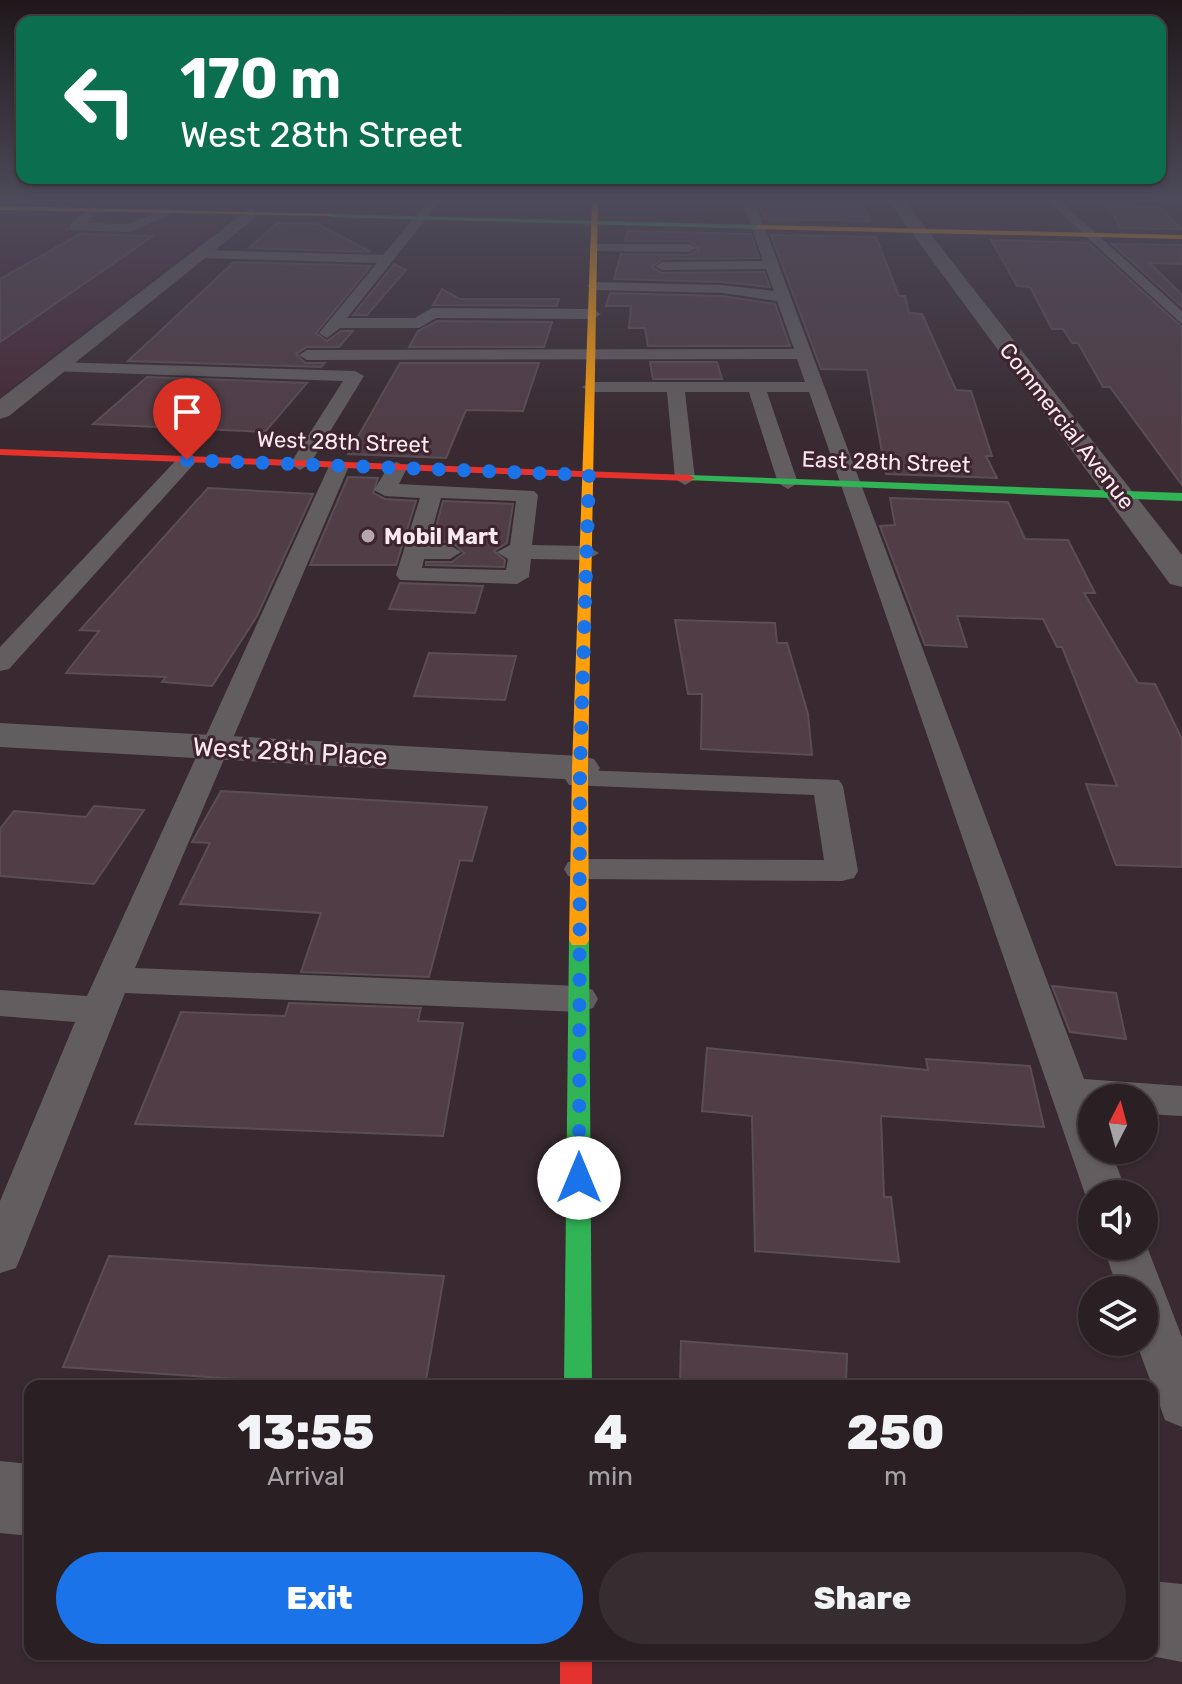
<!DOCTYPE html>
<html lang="en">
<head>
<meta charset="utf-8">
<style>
  :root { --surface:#2a2024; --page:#362d31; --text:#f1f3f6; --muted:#a5a3a6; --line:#463e41; --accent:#1a73e8 }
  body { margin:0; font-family:Rubik,sans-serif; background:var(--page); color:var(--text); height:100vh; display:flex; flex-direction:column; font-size:30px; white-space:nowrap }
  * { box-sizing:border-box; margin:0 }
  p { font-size:26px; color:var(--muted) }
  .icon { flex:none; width:44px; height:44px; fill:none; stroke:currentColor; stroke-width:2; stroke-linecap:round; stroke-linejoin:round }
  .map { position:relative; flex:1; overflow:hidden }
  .panel { position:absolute; left:24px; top:1380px; width:1134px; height:280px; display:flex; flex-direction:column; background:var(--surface); border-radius:16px; box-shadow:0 2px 6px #0004,0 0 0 2px var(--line) }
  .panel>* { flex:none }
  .banner { position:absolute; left:16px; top:16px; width:1150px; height:168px; border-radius:16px; box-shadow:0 2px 6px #0004,0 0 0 2px var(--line); background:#0b6e4f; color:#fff; overflow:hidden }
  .needle { width:52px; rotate:6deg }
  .fabs { position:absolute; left:1078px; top:1084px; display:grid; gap:16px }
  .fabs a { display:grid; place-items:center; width:80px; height:80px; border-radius:50%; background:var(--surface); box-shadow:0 2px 6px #0004,0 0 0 2px var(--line); font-size:40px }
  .pin { position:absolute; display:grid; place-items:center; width:68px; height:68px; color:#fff; margin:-82px -34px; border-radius:50% 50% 50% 0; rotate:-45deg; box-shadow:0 0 8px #0007 }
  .pin .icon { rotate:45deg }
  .me { position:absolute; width:88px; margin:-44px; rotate:0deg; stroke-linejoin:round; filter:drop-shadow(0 0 6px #0008) }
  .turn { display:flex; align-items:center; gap:28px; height:168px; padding:0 32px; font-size:36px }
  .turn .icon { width:104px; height:104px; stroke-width:2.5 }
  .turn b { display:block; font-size:56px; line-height:68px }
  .eta { display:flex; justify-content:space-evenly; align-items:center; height:136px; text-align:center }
  .eta b { font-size:48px; font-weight:800; line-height:56px }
  .primary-button { display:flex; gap:16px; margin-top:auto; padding:16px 32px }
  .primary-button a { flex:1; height:92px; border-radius:48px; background:var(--accent); color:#fff; font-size:32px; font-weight:800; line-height:92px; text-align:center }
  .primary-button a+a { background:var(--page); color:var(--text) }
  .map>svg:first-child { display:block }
  .built { fill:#472836 }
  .building { fill:#503d46; stroke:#5a4e53; stroke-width:2 }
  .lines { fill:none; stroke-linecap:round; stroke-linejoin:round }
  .lane { fill:#625d5f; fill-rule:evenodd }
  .street { fill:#625d5f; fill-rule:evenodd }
  .fast { fill:#30b455; fill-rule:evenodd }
  .slow { fill:#ff9f0a; fill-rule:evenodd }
  .jam { fill:#e5322d; fill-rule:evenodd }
  .route { stroke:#1a73e8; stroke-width:14; stroke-dasharray:0 25.2 }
  .poi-dot { fill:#b7a6ad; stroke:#3e242f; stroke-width:3 }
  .labels { text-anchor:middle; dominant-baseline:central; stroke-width:6; stroke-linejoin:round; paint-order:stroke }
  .far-street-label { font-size:22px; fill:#fbe9f0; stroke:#3e242f }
  .far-poi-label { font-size:22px; font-weight:bold; fill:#fbe9f0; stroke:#3e242f; text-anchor:start }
  .street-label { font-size:26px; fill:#fbe9f0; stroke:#3e242f }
</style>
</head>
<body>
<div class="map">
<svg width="1182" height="1684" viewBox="0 0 1182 1684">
  <rect width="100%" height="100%" fill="#382a30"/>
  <path class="built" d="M0 210 234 216 0 397Z"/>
  <g class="building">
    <path d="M757 199H861L870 221 765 219Z"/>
    <path d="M1108 206 1159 207 1182 229 1121 228Z"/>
    <path d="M277 223 318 224 371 252 249 248Z"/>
    <path d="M628 231 751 234 759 258 662 259 652 267 662 273 764 272 770 287 722 282 614 279 621 254 689 255 699 249 689 241H625Z"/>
    <path d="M80 234 153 236 0 342V279Z"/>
    <path d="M771 235 876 237 899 296H905L909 313 922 314 956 390 971 391 992 456H986L997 478 886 474 867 370 821 369Z"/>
    <path d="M991 240 1089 243 1182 327V485L1110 387H1103L1078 343H1072L1063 329H1052L1030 287 1017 286Z"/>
    <path d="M1112 244 1182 245V264L1150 263 1182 295V307Z"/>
    <path d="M234 262 371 266 316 333 327 341 341 331H353L339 347H307L296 354 305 363H325L321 367 128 361Z"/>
    <path d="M394 264 406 270 367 315H353Z"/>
    <path d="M442 289 460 299H559L557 306 433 305Z"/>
    <path d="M610 293 722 296 775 304 790 346H648L645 328H629L631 306H606Z"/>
    <path d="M437 321 552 322 544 347H409L418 331Z"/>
    <path d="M650 362H717L722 379H653Z"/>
    <path d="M400 363H539L523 411 466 410 446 458 348 454Z"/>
    <path d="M147 377 307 383 265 432 93 424Z"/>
    <path d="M348 477 378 478 373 493 385 499 416 501 396 565H310Z"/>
    <path d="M208 488 313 494 257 616 212 686 162 682 166 677 66 673 99 631 80 630Z"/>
    <path d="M890 498 1008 502 1025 539 1068 540 1095 593H1084L1138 683 1155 684 1182 739V867L1116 865 1086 784 1117 786 1062 647H1057L1043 619 957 616 967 647 925 645 880 526 895 525Z"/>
    <path d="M443 501 513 504 507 543 494 551 505 560 504 567 426 565V562H452L464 553 452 542H432Z"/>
    <path d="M400 583 483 586 475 613 389 609Z"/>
    <path d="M675 620 775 623 777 643H787L808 714 812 755 701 749 702 694H688Z"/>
    <path d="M429 653 516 656 505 700 414 696Z"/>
    <path d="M221 791 487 807 472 861 460 860 429 977 301 972 321 913 180 904 210 843 192 842Z"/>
    <path d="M94 806 144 810 94 884 0 876V829L14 811 86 817Z"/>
    <path d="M1052 986 1116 993 1126 1039 1070 1032Z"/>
    <path d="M289 1003 421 1008 418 1021 463 1023 443 1136 135 1124 181 1012 285 1016Z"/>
    <path d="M707 1048 928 1070 926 1059 1030 1066 1044 1127 881 1116 884 1197H891L899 1262 755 1251 752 1116 702 1111Z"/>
    <path d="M109 1256 444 1276 425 1386H338L63 1367Z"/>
    <path d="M681 1341 847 1354 846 1386H680Z"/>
  </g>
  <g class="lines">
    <g class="lane">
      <path d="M430 199H442L347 318H415L432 308 593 309 601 314 593 319 436 318 419 328H340L327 338 319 333 377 263 198 258 191 254 198 250 383 255Z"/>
      <path d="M742 199H754L1084 1079 1182 1086V1116L1144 1114V1098H1092V1150H1111L1127 1194H1092V1207L1085 1194 809 392H767L798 483 788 489 778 483 749 392H685L695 479 685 485 675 479 667 392H591L582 387 591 382H805L797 359 307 360 299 355 307 350 794 349 777 301 722 293 594 290 587 286 594 282 722 285 774 291 766 269 662 270 655 266 662 262 763 261Z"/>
      <path d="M1045 199H1058L1182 311V324Z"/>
      <path d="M93 206 99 210 86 223 128 224 166 209 176 212 130 232 70 230V224Z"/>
      <path d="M595 244H689L696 248 689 252 590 251V245Z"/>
      <path d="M55 362 355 371 364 376 310 464 300 470 290 464 343 381 49 371 46 367Z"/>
      <path d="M187 454 194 456 197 460 194 464 9 669 0 671V647L180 456Z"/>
      <path d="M339 460 349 466 135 968 580 986 593 990 598 999 593 1008 580 1012 125 993 22 1254 16 1268 0 1273V1201L75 1022 0 1016V990L87 996 329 466Z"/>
      <path d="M397 462 407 468 399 484 534 491 538 495 532 545 587 546 599 553 587 560 531 559 529 577 517 584 400 580 396 575 420 498 385 496 374 490 390 464ZM441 498 516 501 510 545 497 552 508 559 506 570 422 568 424 559H450L461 552 450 545H428Z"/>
      <path d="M580 770 839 780 843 786 858 871 854 878 842 881 580 879 568 876 564 869 568 862 580 859 824 860 814 795 569 785 565 779 569 773Z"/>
      <path d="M1144 1239 1182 1337V1427L1165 1420 1136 1342H1144V1290H1118L1103 1246H1144Z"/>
    </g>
    <g class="street">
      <path d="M887 199H903L1182 555V587L1170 584Z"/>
      <path d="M249 209 255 210V218L9 416 0 419V399Z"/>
      <path d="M0 723 580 756 594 759 600 768 594 777 580 780 0 747Z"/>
      <path d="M0 1461 30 1464V1536L0 1533Z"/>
      <path d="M1152 1581 1182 1584V1662L1141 1654H1152Z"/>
    </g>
    <g class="fast">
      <path d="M331 214 758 225 762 227 758 229 329 217Z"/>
      <path d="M689 475 1182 493V501L685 480V476Z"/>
      <path d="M579 933 586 935 589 940 592 1386H564L569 940 572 935Z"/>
    </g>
    <g class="slow">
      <path d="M592 199H598L588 768 589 940 586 945H572L569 940 572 768Z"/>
      <path d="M0 206 331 214 335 216 0 210Z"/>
      <path d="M758 225 1182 235V239L755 229Z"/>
    </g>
    <g class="jam">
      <path d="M0 449 689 475 695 478 689 481 0 455Z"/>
      <rect x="560" y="1654" width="32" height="30"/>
    </g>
  </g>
  <linearGradient id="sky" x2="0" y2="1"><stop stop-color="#1f171a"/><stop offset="0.46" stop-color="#4d4a59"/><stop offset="1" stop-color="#4d4a59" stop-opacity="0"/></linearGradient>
  <rect width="1182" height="434" fill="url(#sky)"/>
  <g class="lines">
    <path class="route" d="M187 460 589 475 580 768 579 1178"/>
  </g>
  <circle class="poi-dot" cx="368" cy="536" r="8"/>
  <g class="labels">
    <g class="far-street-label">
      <text transform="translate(1067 426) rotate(52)">Commercial Avenue</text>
      <text transform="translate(343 442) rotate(2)">West 28th Street</text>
      <text transform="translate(886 462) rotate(2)">East 28th Street</text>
    </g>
    <g class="far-poi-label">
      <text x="384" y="536">Mobil Mart</text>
    </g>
    <g class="street-label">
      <text transform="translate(290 752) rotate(3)">West 28th Place</text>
    </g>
  </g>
</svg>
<div class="fabs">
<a><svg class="needle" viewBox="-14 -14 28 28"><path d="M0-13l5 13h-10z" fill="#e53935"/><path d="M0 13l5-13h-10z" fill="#a5a3a6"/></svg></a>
<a><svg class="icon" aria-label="sound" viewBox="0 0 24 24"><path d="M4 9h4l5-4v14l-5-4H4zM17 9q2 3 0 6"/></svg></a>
<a><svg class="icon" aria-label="layers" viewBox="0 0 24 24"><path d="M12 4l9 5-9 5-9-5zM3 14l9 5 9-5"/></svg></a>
</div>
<div class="pin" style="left:187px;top:460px;background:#d93025"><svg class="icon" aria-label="arrive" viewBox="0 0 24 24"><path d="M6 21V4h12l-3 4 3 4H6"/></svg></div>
<svg class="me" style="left:579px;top:1178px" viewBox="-20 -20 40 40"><circle r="19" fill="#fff"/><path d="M0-13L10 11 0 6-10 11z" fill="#1a73e8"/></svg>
<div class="banner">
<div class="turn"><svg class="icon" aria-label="left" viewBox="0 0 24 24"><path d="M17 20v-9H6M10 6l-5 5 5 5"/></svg><div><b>170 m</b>West 28th Street</div></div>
</div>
<section class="panel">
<div class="eta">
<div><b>13:55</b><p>Arrival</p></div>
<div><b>4</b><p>min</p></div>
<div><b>250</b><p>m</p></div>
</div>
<div class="primary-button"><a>Exit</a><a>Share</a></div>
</section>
</div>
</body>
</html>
